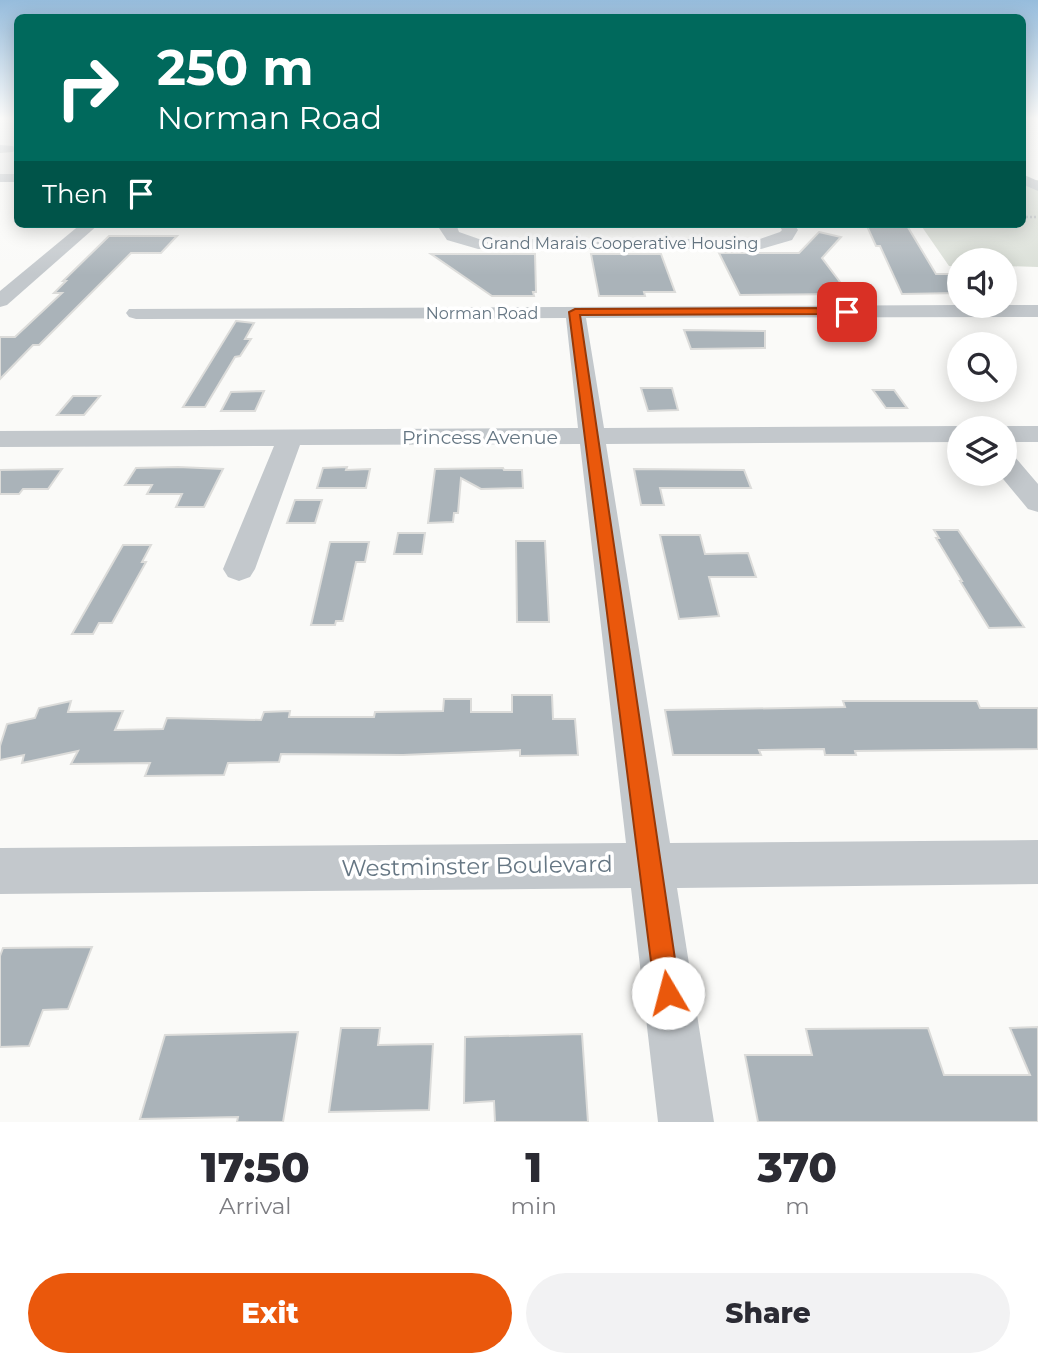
<!DOCTYPE html>
<html lang="en">
<head>
<meta charset="utf-8">
<style>
  :root { --surface:#fff; --page:#f2f2f3; --text:#2b2b33; --muted:#7c7c81; --accent:#ea580c }
  body { margin:0; font-family:Montserrat,sans-serif; background:var(--page); color:var(--text); height:100vh; display:flex; flex-direction:column; font-size:26px; white-space:nowrap }
  * { box-sizing:border-box; margin:0 }
  p { font-size:23px; color:var(--muted) }
  .icon { flex:none; width:38px; height:38px; fill:none; stroke:currentColor; stroke-width:2; stroke-linecap:round; stroke-linejoin:round }
  .map { position:relative; height:1122px; overflow:hidden }
  .panel { display:flex; flex-direction:column; background:var(--surface); flex:1 }
  .panel>* { flex:none }
  .banner { position:absolute; left:14px; top:14px; width:1012px; height:214px; border-radius:10px; box-shadow:0 4px 18px #0003; background:#00695c; color:#fff; overflow:hidden }
  .fabs { position:absolute; left:947px; top:248px; display:grid; gap:14px }
  .fabs a { display:grid; place-items:center; width:70px; height:70px; border-radius:50%; background:var(--surface); box-shadow:0 4px 18px #0003; font-size:35px }
  .pin { position:absolute; display:grid; place-items:center; width:60px; height:60px; color:#fff; margin:-30px; border-radius:14px; box-shadow:0 4px 10px #0006 }
  .me { position:absolute; width:77px; margin:-38px; rotate:352deg; stroke-linejoin:round; filter:drop-shadow(0 0 5px #0008) }
  .turn { display:flex; align-items:center; gap:24px; height:147px; padding:0 28px; font-size:32px }
  .turn .icon { width:91px; height:91px; stroke-width:2.5 }
  .turn b { display:block; font-size:49px; line-height:60px }
  .then { display:flex; align-items:center; height:66px; padding:0 28px; background:#0003; gap:14px; font-size:26px }
  .eta { display:flex; justify-content:space-evenly; align-items:center; height:119px; text-align:center }
  .eta b { font-size:42px; font-weight:800; line-height:49px }
  .cta { display:flex; gap:14px; margin-top:auto; padding:14px 28px }
  .cta a { flex:1; height:80px; border-radius:42px; background:var(--accent); color:#fff; font-size:28px; font-weight:800; line-height:80px; text-align:center }
  .cta a+a { background:var(--page); color:var(--text) }
  .map>svg:first-child { display:block }
  .built { fill:#e8e9e9 }
  .green { fill:#dadfd7 }
  .building { fill:#aab3b9; stroke:#dcdcda; stroke-width:2 }
  .lines { fill:none; stroke-linecap:round; stroke-linejoin:round }
  .path { stroke:#bbbfc2; stroke-width:2.5; stroke-dasharray:2 2; stroke-linecap:butt }
  .minor { fill:#c3c8cc; fill-rule:evenodd }
  .route { fill:#ea580c; stroke:#983908; stroke-width:2 }
  .labels { text-anchor:middle; dominant-baseline:central; stroke-width:7; stroke-linejoin:round; paint-order:stroke }
  .far-street-label { font-size:16px; fill:#657683; stroke:#fff }
  .street-label { font-size:19px; fill:#657683; stroke:#fff }
  .near-street-label { font-size:23px; fill:#657683; stroke:#fff }
</style>
</head>
<body>
<div class="map">
<svg width="1038" height="1122" viewBox="0 0 1038 1122">
  <rect width="100%" height="100%" fill="#fafaf8"/>
  <rect class="built" x="0" y="118" width="17" height="57"/>
  <path class="green" d="M1022 180H1038V267L1005 266 1004 261H959V266H949L920 224H1022Z"/>
  <g class="building">
    <path d="M866 224H906L936 274H959V293L902 294 880 246H876Z"/>
    <path d="M819 232 841 237 822 258 849 294 740 295 719 253H799Z"/>
    <path d="M109 236H177L161 253H131L39 345H33L0 379V337H15L62 293H54L66 281H63Z"/>
    <path d="M431 254H535L536 292H533L534 296H492Z"/>
    <path d="M591 254H661L675 292H644L645 296H599Z"/>
    <path d="M236 321 254 323 245 339H251L240 356 235 357 205 407H183Z"/>
    <path d="M684 330 765 331V348L691 349Z"/>
    <path d="M641 388H672L678 410 648 411Z"/>
    <path d="M873 390H894L907 408H886Z"/>
    <path d="M264 391 255 411H221L231 392Z"/>
    <path d="M73 396H100L84 415H57Z"/>
    <path d="M178 467 223 469 204 507H176L182 494H147L152 485H125L136 468Z"/>
    <path d="M347 467 346 470 370 469 366 488H317L323 468Z"/>
    <path d="M503 468 504 470H522L523 488 481 489 461 478 458 513H454L453 522 428 523 435 469Z"/>
    <path d="M62 469 48 489H23L19 494H0V470Z"/>
    <path d="M634 469 744 470 751 488H660L664 505H641Z"/>
    <path d="M295 500H322L315 523H287Z"/>
    <path d="M934 530H958L1024 627 989 628 960 581H962L936 538H939Z"/>
    <path d="M398 533H425L422 554H394Z"/>
    <path d="M660 535H700L705 554 748 553 756 577H709L719 616 679 619Z"/>
    <path d="M516 541H545L549 622H517Z"/>
    <path d="M330 542H369L365 562H356L343 621H336L335 625H311Z"/>
    <path d="M123 545H151L142 562H146L112 623H99L93 634H72Z"/>
    <path d="M512 695H552L553 719H575L578 755 520 756V750L403 755 281 754 279 762 228 763 224 775 145 776 150 763 71 764 78 751 22 763 24 755 0 760V746L7 724 35 718 39 708 71 701 68 712 123 711 115 730 163 729 167 718 261 720 264 712 290 711 289 717H374L375 712 443 711 444 699H471V712H512Z"/>
    <path d="M843 701H977L980 708H1038V749L855 751 856 755H825L824 749 759 750 761 755H673L665 710 845 707Z"/>
    <path d="M92 947 68 1009 43 1010 29 1046 0 1047V956L3 948Z"/>
    <path d="M1038 1027V1122H758L745 1055H812L806 1029 928 1028 944 1075H1030L1010 1028Z"/>
    <path d="M341 1028H380L378 1045 433 1044 429 1110 329 1112Z"/>
    <path d="M298 1032 283 1122H237L238 1117 140 1119 165 1035Z"/>
    <path d="M582 1034 588 1122H495L494 1101 464 1103 465 1037Z"/>
  </g>
  <g class="lines">
    <path class="path" d="M1022 217H1038"/>
    <g class="minor">
      <path d="M0 145 13 146 15 149 13 152 0 153Z"/>
      <rect x="0" y="174" width="18" height="8"/>
      <path d="M1022 174 1038 181V191L1022 184Z"/>
      <path d="M81 224H99L7 305 0 307V291Z"/>
      <path d="M440 224H456L459 232 479 239H760L780 232 782 230 778 224H794L798 230 792 240 761 249H478L447 240 439 228Z"/>
      <path d="M959 305H1038V317L586 318 604 428 959 426 968 429H959V442L606 444 670 843 1038 840V884L677 888 714 1122H658L631 888 0 894V848L626 843 580 444 300 445 255 569 250 577 239 581 228 577 223 569 274 446 0 447V431L578 428 566 318 136 319 129 317 126 313 129 309Z"/>
      <path d="M1004 426H1038V442H1004V429H995Z"/>
      <path d="M1004 453 1014 456 1038 484V512L1028 509 999 474H1004Z"/>
    </g>
  </g>
  <linearGradient id="sky" x2="0" y2="1"><stop stop-color="#96bcdc"/><stop offset="0.43" stop-color="#fdfdfc"/><stop offset="1" stop-color="#fdfdfc" stop-opacity="0"/></linearGradient>
  <rect width="1038" height="275" fill="url(#sky)"/>
  <path class="route" d="M847 308 851 309V314L580 315 680 993 677 1002 668 1006 659 1002 655 993 569 312 575 309Z"/>
  <g class="labels">
    <g class="far-street-label">
      <text x="620" y="243">Grand Marais Cooperative Housing</text>
      <text x="482" y="313">Norman Road</text>
    </g>
    <g class="street-label">
      <text x="480" y="437">Princess Avenue</text>
    </g>
    <g class="near-street-label">
      <text transform="translate(477 866) rotate(-1)">Westminster Boulevard</text>
    </g>
  </g>
</svg>
<div class="fabs">
<a><svg class="icon" aria-label="sound" viewBox="0 0 24 24"><path d="M4 9h4l5-4v14l-5-4H4zM17 9q2 3 0 6"/></svg></a>
<a><svg class="icon" aria-label="search" viewBox="0 0 24 24"><circle cx="10" cy="10" r="6"/><path d="M15 15l6 6"/></svg></a>
<a><svg class="icon" aria-label="layers" viewBox="0 0 24 24"><path d="M12 4l9 5-9 5-9-5zM3 14l9 5 9-5"/></svg></a>
</div>
<div class="pin" style="left:847px;top:312px;background:#d93025"><svg class="icon" aria-label="arrive" viewBox="0 0 24 24"><path d="M6 21V4h12l-3 4 3 4H6"/></svg></div>
<svg class="me" style="left:668px;top:993px" viewBox="-20 -20 40 40"><circle r="19" fill="#fff"/><path d="M0-13L10 11 0 6-10 11z" fill="#ea580c"/></svg>
<div class="banner">
<div class="turn"><svg class="icon" aria-label="right" viewBox="0 0 24 24"><path d="M7 20v-9h11M14 6l5 5-5 5"/></svg><div><b>250 m</b>Norman Road</div></div>
<div class="then">Then<svg class="icon" aria-label="arrive" viewBox="0 0 24 24"><path d="M6 21V4h12l-3 4 3 4H6"/></svg></div>
</div>
</div>
<section class="panel">
<div class="eta">
<div><b>17:50</b><p>Arrival</p></div>
<div><b>1</b><p>min</p></div>
<div><b>370</b><p>m</p></div>
</div>
<div class="cta"><a>Exit</a><a>Share</a></div>
</section>
</body>
</html>
